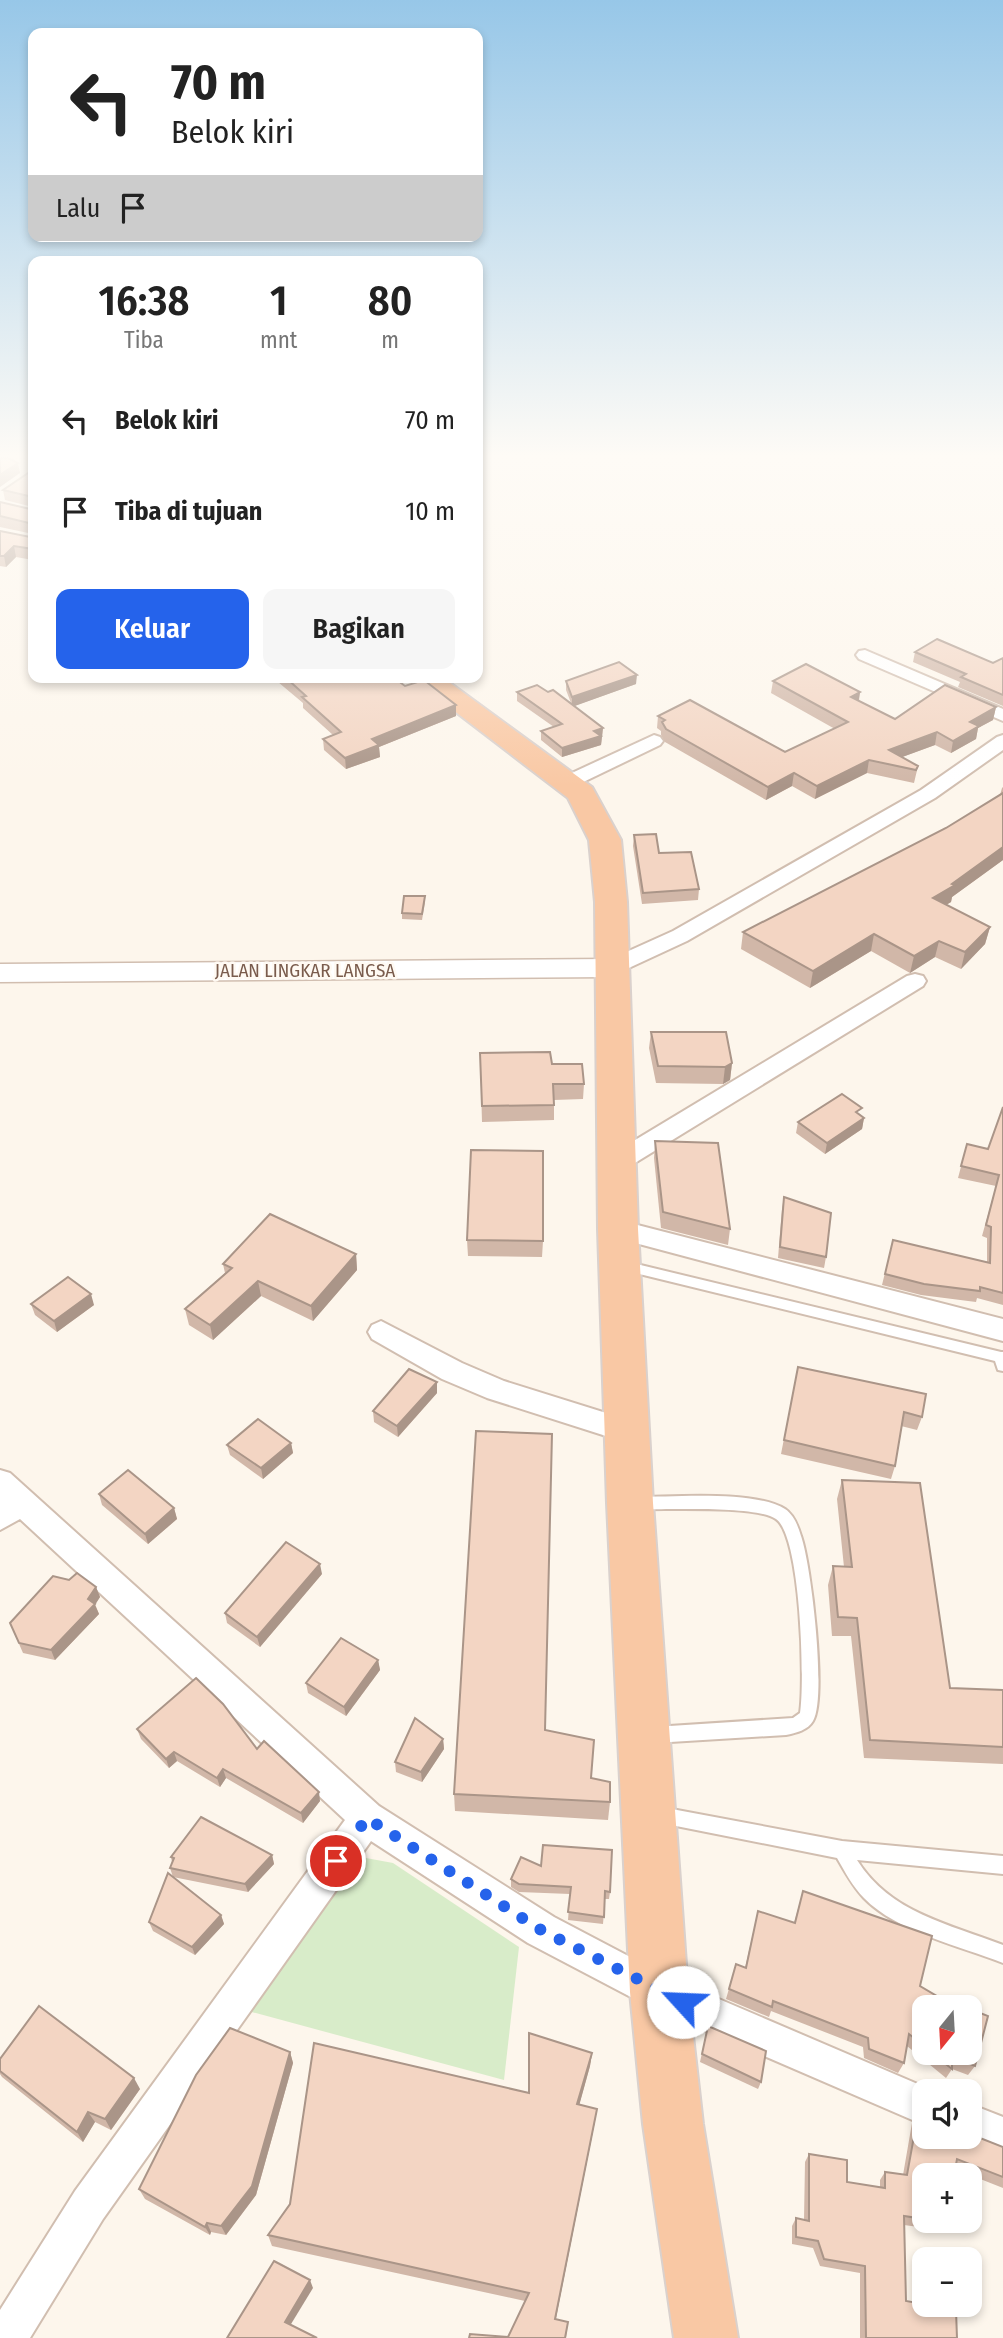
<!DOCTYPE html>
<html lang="id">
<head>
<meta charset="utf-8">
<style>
  :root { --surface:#fff; --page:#f6f6f6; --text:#222; --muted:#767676; --accent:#2563eb }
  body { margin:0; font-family:"Fira Sans Condensed",sans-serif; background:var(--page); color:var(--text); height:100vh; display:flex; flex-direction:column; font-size:26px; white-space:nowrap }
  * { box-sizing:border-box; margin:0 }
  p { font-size:23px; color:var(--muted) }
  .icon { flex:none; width:38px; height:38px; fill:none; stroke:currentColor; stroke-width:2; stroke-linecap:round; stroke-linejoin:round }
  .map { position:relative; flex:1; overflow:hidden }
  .panel { position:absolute; left:28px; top:256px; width:455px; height:427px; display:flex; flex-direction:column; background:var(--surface); border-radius:14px; box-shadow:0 4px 10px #0003 }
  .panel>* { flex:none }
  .hud { position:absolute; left:28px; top:28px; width:455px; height:214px; border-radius:14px; box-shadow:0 4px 10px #0003; background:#fff; color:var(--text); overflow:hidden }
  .needle { width:46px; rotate:198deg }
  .buttons { position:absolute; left:912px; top:1995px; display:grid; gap:14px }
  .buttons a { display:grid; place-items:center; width:70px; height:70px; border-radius:14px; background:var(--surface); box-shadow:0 4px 10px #0003; font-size:35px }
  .pin { position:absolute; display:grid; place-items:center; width:60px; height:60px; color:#fff; margin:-30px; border:4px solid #fff; border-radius:50%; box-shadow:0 2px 7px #0007 }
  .me { position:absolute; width:77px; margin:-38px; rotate:295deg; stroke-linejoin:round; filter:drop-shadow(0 0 5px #0008) }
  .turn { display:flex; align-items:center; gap:24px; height:147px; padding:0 28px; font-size:32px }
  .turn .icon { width:91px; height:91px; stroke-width:2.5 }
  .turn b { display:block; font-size:49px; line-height:60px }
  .then { display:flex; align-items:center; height:66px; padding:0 28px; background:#0003; gap:14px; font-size:26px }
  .eta { display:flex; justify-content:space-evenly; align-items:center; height:119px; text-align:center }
  .eta b { font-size:42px; font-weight:600; line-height:49px }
  .button { display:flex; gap:14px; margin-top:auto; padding:14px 28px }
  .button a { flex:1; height:80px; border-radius:14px; background:var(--accent); color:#fff; font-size:28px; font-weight:600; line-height:80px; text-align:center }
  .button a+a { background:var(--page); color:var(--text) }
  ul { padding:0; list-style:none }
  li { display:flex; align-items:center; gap:21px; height:91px; padding:0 28px }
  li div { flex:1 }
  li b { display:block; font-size:26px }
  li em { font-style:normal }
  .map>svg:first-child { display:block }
  .green { fill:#d8ecc9 }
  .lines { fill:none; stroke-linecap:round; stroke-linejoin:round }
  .service-casing { stroke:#d1beb0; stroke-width:4 }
  .minor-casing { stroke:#d1beb0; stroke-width:4 }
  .tertiary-casing { stroke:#d1beb0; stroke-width:3 }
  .trunk-casing { stroke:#dad1cd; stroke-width:4 }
  .service { fill:#fff; fill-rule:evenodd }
  .minor { fill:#fff; fill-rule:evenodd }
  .tertiary { fill:#fff; fill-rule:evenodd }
  .trunk { fill:#f9c8a4; fill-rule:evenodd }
  .wall { fill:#d1b7a8 }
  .shaded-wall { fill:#aa9588 }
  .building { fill:#f3d5c3; stroke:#aa9588; stroke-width:2 }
  .route { stroke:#2563eb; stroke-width:12; stroke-dasharray:0 21.6 }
  .labels { text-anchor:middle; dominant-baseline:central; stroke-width:5; stroke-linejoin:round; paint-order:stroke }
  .street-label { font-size:19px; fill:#7a5c4d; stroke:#fffaf3 }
</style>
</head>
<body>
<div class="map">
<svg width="1003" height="2338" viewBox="0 0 1003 2338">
  <rect width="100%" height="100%" fill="#fdf6ec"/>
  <path class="green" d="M366 1858 393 1863 519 1947 504 2080 248 2011 348 1872Z"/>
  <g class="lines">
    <g class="service-casing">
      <g id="service">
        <path d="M624 1261 1001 1352H1003V1371L998 1370 995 1361 619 1269 618 1266 619 1263Z"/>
        <path d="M637 1497C674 1497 754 1490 785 1509 794 1515 798 1526 801 1536 811 1564 827 1697 813 1721 808 1730 796 1733 786 1735L654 1743 648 1741 646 1735 648 1729 654 1727 793 1718 800 1713C805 1682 801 1536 776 1519 755 1505 665 1510 637 1509L632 1507 630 1503 632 1499Z"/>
        <path d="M661 1807 842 1841 1003 1856V1874L857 1860C890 1913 949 1924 1003 1945V1963C960 1946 897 1932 864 1898 853 1887 845 1872 837 1858L661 1823 655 1821 653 1815 655 1809Z"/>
      </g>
    </g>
    <g class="minor-casing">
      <g id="minor">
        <path d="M865 650 1003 709V721L859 659 856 655 859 651Z"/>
        <path d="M654 735 660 737 663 741 660 745 575 786 568 788 559 782 561 778Z"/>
        <path d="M1003 735V750L935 798 687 941 618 973H602L599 968 602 963 673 931 921 790 997 737Z"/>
        <path d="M915 974 923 976 926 981 923 986 625 1169 616 1172 607 1169 604 1163 607 1157 907 976Z"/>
        <path d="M618 1220 1003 1319V1341L609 1236 605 1229 609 1222Z"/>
        <path d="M381 1321 462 1363 504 1381 638 1423 642 1431 638 1439 628 1443 487 1398 442 1379 372 1339 368 1332 372 1325Z"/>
        <path d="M0 1470 10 1473 379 1806 554 1917 672 1979 934 2091H924V2125L646 2005 528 1943 371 1841 103 2219 30 2338H0V2310L75 2191 345 1820 20 1519 0 1530Z"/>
        <path d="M970 2104 1003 2117V2155L957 2137H970Z"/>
      </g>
    </g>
    <g class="tertiary-casing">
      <path id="tertiary" d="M610 959 620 962 624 968 620 974 610 977 0 982V964Z"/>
    </g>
    <g class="trunk-casing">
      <path id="trunk" d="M410 677H442L592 787 621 840 627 902 638 1229 653 1503 688 1992 703 2124 738 2338H674L643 2124 630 1992 607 1503 598 1229 595 902 589 840 568 798Z"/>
    </g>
    <use href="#service" class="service"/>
    <use href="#minor" class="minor"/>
    <use href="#tertiary" class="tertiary"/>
    <use href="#trunk" class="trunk"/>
  </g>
  <g class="wall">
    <path d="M33 467V534L0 527V502L30 509 33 507 5 500 3 490 31 471Z"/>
    <path d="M0 531 30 537 33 534V560L16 557 6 567 0 566Z"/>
    <path d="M915 652 993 663 1003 658V706L958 687 960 682 913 662Z"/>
    <path d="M278 677H393L405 686 456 716 379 747 380 757 346 769 324 750 323 739 333 735 303 708V703L278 682Z"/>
    <path d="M566 681 636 684 574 706 603 728 601 745 562 757 541 740V731L554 727 517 701V692H548L571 703 566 690Z"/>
    <path d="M773 681 860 692 859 701 895 719 996 707 993 720 978 728 976 739 951 753 935 745 902 757 918 766 914 783 867 773 815 799 792 786 766 800 665 742 661 735V731L657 728 658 716 785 752 835 729 771 693Z"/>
    <path d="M1003 787V860L952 897 951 902 946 905 990 927 985 944 961 969 935 957 910 973 871 951 810 988 741 949 743 932 946 828 1000 795 1002 788Z"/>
    <path d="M634 835 659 853 699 889 698 900 642 904 633 846Z"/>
    <path d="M425 902 422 920 402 919V913Z"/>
    <path d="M651 1032 732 1063 730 1080 723 1084 656 1083 649 1048Z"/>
    <path d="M480 1053 552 1064 584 1084 583 1099 554 1100V1120L482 1122Z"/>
    <path d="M1003 1107V1305L977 1298 976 1302 921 1295 882 1285 893 1240 987 1262V1238L982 1236 996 1186 958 1178 967 1144 988 1149Z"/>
    <path d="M864 1118 862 1129 825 1154 796 1133 798 1122Z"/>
    <path d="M655 1141 730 1229 728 1245 661 1228 654 1158Z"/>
    <path d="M784 1197 826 1257 824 1268 778 1258 782 1209Z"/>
    <path d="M467 1240 543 1241 542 1257 468 1256Z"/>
    <path d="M356 1254 357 1270 313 1321 261 1296 213 1340 189 1325 185 1309 225 1273 223 1264Z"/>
    <path d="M31 1304 94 1305 57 1332 35 1315Z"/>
    <path d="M798 1367 922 1417 917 1430 901 1426 895 1466 891 1479 781 1454Z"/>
    <path d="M437 1382V1393L398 1437 374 1422 373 1411Z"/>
    <path d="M291 1443 293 1453 263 1479 230 1455 227 1445Z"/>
    <path d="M842 1480 950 1688 1003 1690V1764L864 1758 851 1636H832L828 1585 833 1566 844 1567 837 1499Z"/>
    <path d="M99 1494 174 1508 177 1519 148 1544 102 1505Z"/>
    <path d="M322 1574 260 1647 227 1623 225 1613Z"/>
    <path d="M96 1587 100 1597 95 1604 99 1614 55 1660 23 1653 10 1623Z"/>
    <path d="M378 1660 380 1670 346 1716 308 1693 306 1683Z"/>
    <path d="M137 1729 257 1749 320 1801 303 1823 226 1778 220 1787 177 1761 169 1768 141 1739Z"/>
    <path d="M545 1730 591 1778 610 1802 608 1820 455 1811 454 1794Z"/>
    <path d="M443 1739 444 1749 422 1782 396 1772 395 1762Z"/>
    <path d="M272 1855 274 1864 248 1892 173 1877 170 1868 172 1862 171 1857Z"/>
    <path d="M541 1866 610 1892 609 1899H605L603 1924 568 1920 570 1894 519 1892 511 1887V1879Z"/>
    <path d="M803 1891 920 1986 924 2007V2053H970L975 2066 968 2075 952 2069 946 2078 907 2046 904 2063 898 2073 864 2058 863 2047 771 2011 769 2017 726 1999 736 1964 745 1968 758 1911 794 1923Z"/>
    <path d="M221 1915 224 1924 195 1955 153 1931 149 1922Z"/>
    <path d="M706 2034 761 2082 758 2089 700 2062Z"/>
    <path d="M290 2052 293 2063 256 2195 226 2235 211 2232 210 2235 145 2199 139 2189Z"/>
    <path d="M592 2053 590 2066 579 2105 595 2121 555 2319 568 2322 566 2338H469L508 2337 525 2301 272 2246 268 2235 528 2093Z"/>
    <path d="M0 2059 140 2089 111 2130 95 2122 83 2142 2 2077 0 2074Z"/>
    <path d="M918 2114 1003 2147V2188L955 2169 954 2175H924V2221H932L926 2228 904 2225 906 2301 957 2338H860V2273L820 2266 813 2248 792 2244V2226L796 2218 804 2220 805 2162 809 2154 847 2182 880 2187V2180L885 2172 903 2175 912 2123Z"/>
  </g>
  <g class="shaded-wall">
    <path d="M18 463 20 473 0 487V475Z"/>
    <path d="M14 546 16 557 6 567 4 556Z"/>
    <path d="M637 675 636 684 572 707V697Z"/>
    <path d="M860 692 858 704 851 697Z"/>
    <path d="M456 705V716L379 747 380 757 346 769 345 758 372 739Z"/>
    <path d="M996 707 993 720 978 728 976 739 951 753 953 741 970 722Z"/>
    <path d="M603 728 601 745 562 757V748L594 731Z"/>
    <path d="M937 732 935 745 886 763 889 750Z"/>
    <path d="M869 760 867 773 815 799 817 786Z"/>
    <path d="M794 773 792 786 766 800 768 787Z"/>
    <path d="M1003 847V860L952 897 951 902 929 915 933 898Z"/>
    <path d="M990 927 985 944 961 969 965 952Z"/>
    <path d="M874 934 871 951 810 988 813 971Z"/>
    <path d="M939 941 935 957 910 973 914 956Z"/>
    <path d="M732 1063 730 1080 723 1084 725 1067Z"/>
    <path d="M864 1118 862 1129 825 1154 827 1143Z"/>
    <path d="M356 1254 357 1270 313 1321 311 1306Z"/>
    <path d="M258 1281 261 1296 213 1340 210 1325Z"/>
    <path d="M91 1294 94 1305 57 1332 54 1321Z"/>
    <path d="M437 1382V1393L398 1437 397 1426Z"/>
    <path d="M291 1443 293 1453 263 1479 261 1468Z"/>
    <path d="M174 1508 177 1519 148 1544 145 1534Z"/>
    <path d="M320 1564 322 1574 260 1647 257 1637Z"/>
    <path d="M96 1587 100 1597 95 1605 99 1614 55 1660 51 1650Z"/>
    <path d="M378 1660 380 1670 346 1716 344 1707Z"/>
    <path d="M443 1739 444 1749 422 1782 421 1772Z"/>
    <path d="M174 1752 177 1761 169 1768 166 1759Z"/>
    <path d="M223 1769 226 1778 220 1787 217 1778Z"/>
    <path d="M319 1792 320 1801 303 1823 301 1813Z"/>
    <path d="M272 1855 274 1864 248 1892 245 1884Z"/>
    <path d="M221 1915 224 1924 195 1955 192 1947Z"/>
    <path d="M290 2052 293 2063 256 2195 226 2235 221 2226Z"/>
    <path d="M592 2053 590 2066 576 2117 577 2104Z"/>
    <path d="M134 2078 140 2089 111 2130 105 2119Z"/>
    <path d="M597 2109 595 2121 554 2328 555 2319Z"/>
    <path d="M88 2112 95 2122 83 2142 77 2132Z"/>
    <path d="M207 2223 211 2232 210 2235 205 2227Z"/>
    <path d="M310 2280 313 2288 288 2329 285 2322Z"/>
  </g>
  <g class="building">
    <path d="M0 458H8L18 463 0 475Z"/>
    <path d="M33 467V503V497L3 490 31 471Z"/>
    <path d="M0 502 30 509 33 507V524L0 516Z"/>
    <path d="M0 531 30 537 33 534V549L14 546 4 556H0Z"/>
    <path d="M937 639 993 663 1003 658V695L961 677 966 674 915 652Z"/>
    <path d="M619 662 637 675 572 697 566 681Z"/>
    <path d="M806 664 860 692 851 697 895 719 945 685 996 707 970 722 979 726 953 741 937 732 889 750 918 766 916 770 869 760 817 786 794 773 768 787 666 729 662 722 665 720 658 716 690 700 785 752 848 722 773 681Z"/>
    <path d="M285 677H393L405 686 424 680 456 705 372 739 379 745 345 758 323 739 341 732 302 697 306 696Z"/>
    <path d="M537 685 548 692 553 690 603 728 594 731 601 736 562 748 541 731 562 724 517 692Z"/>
    <path d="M1003 793V847L952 884 955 885 933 898 990 927 965 952 939 941 914 956 874 934 813 971 743 932 946 828Z"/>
    <path d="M656 834 659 853 691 852 699 889 643 893 634 835Z"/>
    <path d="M404 896H425L422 914 402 913Z"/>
    <path d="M651 1032H726L732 1063 725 1067 658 1066Z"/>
    <path d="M550 1052 552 1064H582L584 1084H553L554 1105 482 1106 480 1053Z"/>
    <path d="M842 1094 862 1108 856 1112 864 1118 827 1143 798 1122Z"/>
    <path d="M1003 1107V1293L980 1287V1291L924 1284 885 1274 893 1240 990 1263 991 1227 986 1225 999 1175 961 1166 967 1144 988 1149Z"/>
    <path d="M655 1141 718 1143 730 1229 663 1212Z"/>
    <path d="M471 1150 543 1151V1241L467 1240Z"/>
    <path d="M784 1197 831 1213 826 1257 780 1247Z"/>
    <path d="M270 1214 356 1254 311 1306 258 1281 210 1325 185 1309 232 1268 223 1264Z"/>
    <path d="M68 1277 91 1294 54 1321 31 1304Z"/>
    <path d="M798 1367 926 1394 922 1417 904 1412 895 1466 784 1440Z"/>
    <path d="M409 1369 437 1382 397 1426 373 1411Z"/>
    <path d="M258 1419 291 1443 261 1468 227 1445Z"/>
    <path d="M476 1431 552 1434 545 1730 594 1740 591 1778 610 1782V1802L454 1794Z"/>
    <path d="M128 1470 174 1508 145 1534 99 1494Z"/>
    <path d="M842 1480 920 1483 950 1688 1003 1690V1747L870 1740 857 1618 838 1617 833 1566 852 1567Z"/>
    <path d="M286 1542 320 1564 257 1637 225 1613Z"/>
    <path d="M77 1573 96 1587 88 1599 95 1604 51 1650 19 1643 10 1623 53 1576 69 1580Z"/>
    <path d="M341 1638 378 1660 344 1707 306 1683Z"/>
    <path d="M196 1678 223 1704 257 1749 264 1741 319 1792 301 1813 223 1769 217 1778 174 1752 166 1759 137 1729Z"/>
    <path d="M415 1718 443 1739 421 1772 395 1762Z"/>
    <path d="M201 1817 272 1855 245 1884 170 1868 174 1858 171 1857Z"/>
    <path d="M543 1845 612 1850 610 1892 605 1891 604 1917 568 1912 571 1887 519 1884 511 1879 521 1857 541 1866Z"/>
    <path d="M168 1873 221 1915 192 1947 149 1922Z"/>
    <path d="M803 1891 932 1936 920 1986 937 1996 965 2007H924V2046L909 2034 904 2063 869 2049 868 2038 773 2001 772 2007 729 1989 736 1964 746 1968 758 1911 795 1923Z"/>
    <path d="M39 2006 134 2078 105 2119 88 2112 77 2132 0 2071V2059Z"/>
    <path d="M970 2009 988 2016 975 2066 952 2057V2069L932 2053H970Z"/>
    <path d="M708 2026 766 2051 761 2082 702 2054Z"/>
    <path d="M230 2028 290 2052 252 2186 221 2226 207 2223 205 2227 139 2189 196 2075Z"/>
    <path d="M529 2033 592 2053 577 2104 597 2109 555 2319 568 2322 565 2338H469L470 2334 508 2337 529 2293 268 2235 290 2204 314 2043 529 2093Z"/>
    <path d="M918 2114 924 2116V2137H970V2134L1003 2147V2177L957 2159 954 2175H947L930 2168V2175H924V2219L904 2216 906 2301 956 2310 957 2338H866L865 2266 824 2259 818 2241 796 2237V2218L809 2221V2154L847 2160V2182L885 2188V2172L907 2175Z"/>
    <path d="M970 2116 974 2118V2126H970Z"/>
    <path d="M274 2261 310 2280 285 2322 317 2338H227Z"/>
  </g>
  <linearGradient id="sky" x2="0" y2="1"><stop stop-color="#97c7e8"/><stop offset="0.58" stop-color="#fefbf6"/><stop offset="1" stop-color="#fefbf6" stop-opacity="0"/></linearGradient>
  <rect width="1003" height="786" fill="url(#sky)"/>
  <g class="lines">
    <path class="route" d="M336 1861 367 1818 541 1930 683 2002"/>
  </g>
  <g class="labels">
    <g class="street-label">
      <text x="305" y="970">JALAN LINGKAR LANGSA</text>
    </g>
  </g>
</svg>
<div class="buttons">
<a><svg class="needle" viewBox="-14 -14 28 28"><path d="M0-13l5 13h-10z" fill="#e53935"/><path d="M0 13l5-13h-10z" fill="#767676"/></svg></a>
<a><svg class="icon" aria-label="sound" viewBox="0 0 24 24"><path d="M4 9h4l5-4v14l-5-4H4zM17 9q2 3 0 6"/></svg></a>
<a>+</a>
<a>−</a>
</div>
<div class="pin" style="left:336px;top:1861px;background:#d93025"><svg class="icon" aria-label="arrive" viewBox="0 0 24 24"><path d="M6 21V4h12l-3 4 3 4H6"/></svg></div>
<svg class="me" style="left:683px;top:2002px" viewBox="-20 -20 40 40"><circle r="19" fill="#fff"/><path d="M0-13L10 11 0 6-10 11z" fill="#2563eb"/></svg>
<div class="hud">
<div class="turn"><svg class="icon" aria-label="left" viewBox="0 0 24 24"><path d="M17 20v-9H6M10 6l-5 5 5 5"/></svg><div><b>70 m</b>Belok kiri</div></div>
<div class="then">Lalu<svg class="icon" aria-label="arrive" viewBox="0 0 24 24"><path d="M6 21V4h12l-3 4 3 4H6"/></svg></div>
</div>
<section class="panel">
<div class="eta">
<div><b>16:38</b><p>Tiba</p></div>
<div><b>1</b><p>mnt</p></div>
<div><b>80</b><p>m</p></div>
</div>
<ul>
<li><svg class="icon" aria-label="left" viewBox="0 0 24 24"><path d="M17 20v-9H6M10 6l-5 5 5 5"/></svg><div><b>Belok kiri</b></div><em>70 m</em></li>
<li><svg class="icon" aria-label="arrive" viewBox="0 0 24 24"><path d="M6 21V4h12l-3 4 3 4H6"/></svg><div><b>Tiba di tujuan</b></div><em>10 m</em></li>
</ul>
<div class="button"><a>Keluar</a><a>Bagikan</a></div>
</section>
</div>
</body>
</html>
